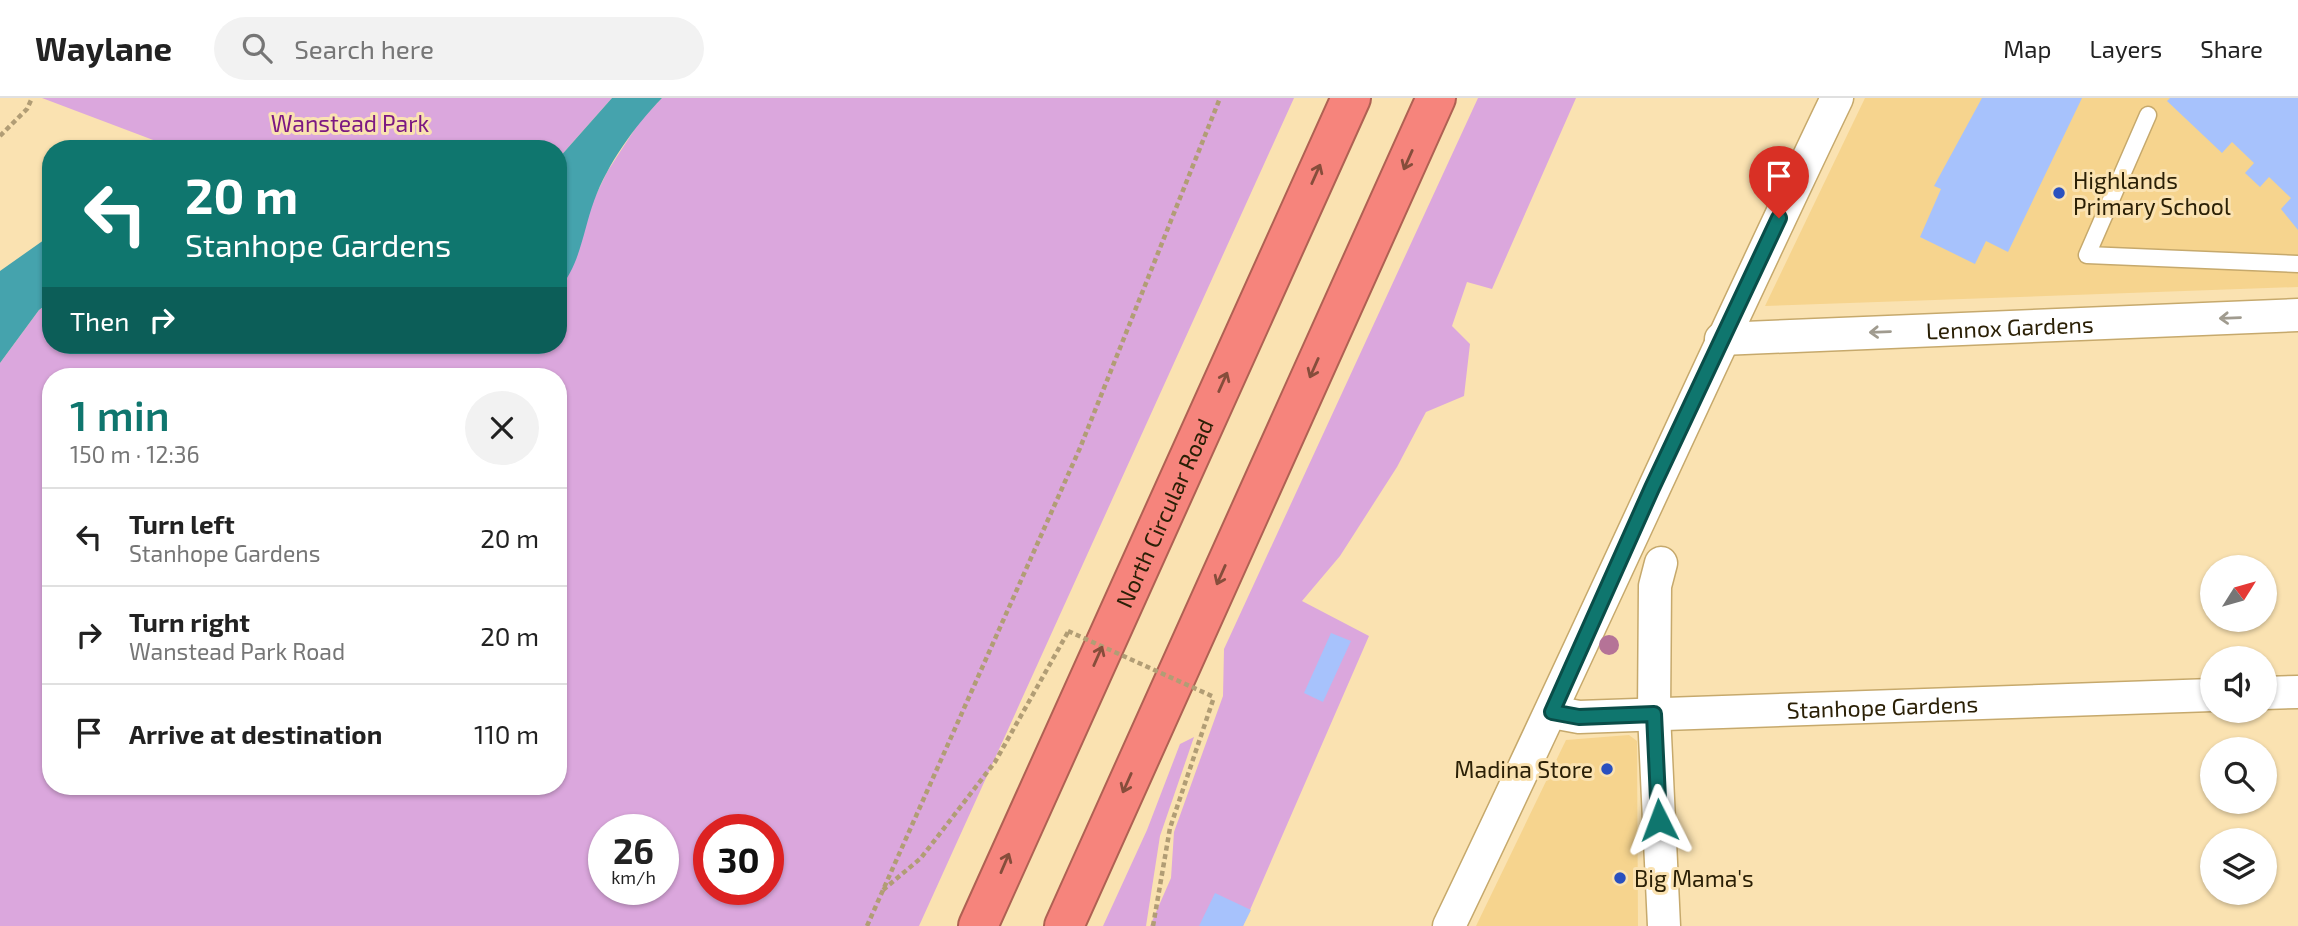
<!DOCTYPE html>
<html lang="en">
<head>
<meta charset="utf-8">
<style>
  :root { --surface:#fff; --page:#f2f2f2; --text:#222; --muted:#767676; --line:#e0e0e0; --accent:#0f766e }
  body { margin:0; font-family:"Exo 2",sans-serif; background:var(--page); color:var(--text); height:100vh; display:flex; flex-direction:column; font-size:26px; white-space:nowrap }
  * { box-sizing:border-box; margin:0 }
  p { font-size:23px; color:var(--muted) }
  .icon { flex:none; width:38px; height:38px; fill:none; stroke:currentColor; stroke-width:2; stroke-linecap:round; stroke-linejoin:round }
  .map { position:relative; flex:1; overflow:hidden }
  .sheet { position:absolute; left:42px; top:270px; width:525px; height:427px; display:flex; flex-direction:column; background:var(--surface); border-radius:28px; box-shadow:0 2px 5px #0004 }
  .sheet>* { flex:none }
  .hud { position:absolute; left:42px; top:42px; width:525px; height:214px; border-radius:28px; box-shadow:0 2px 5px #0004; background:#0f766e; color:#fff; overflow:hidden }
  .needle { width:46px; rotate:53deg }
  .fabs { position:absolute; left:2200px; top:457px; display:grid; gap:14px }
  .fabs a { display:grid; place-items:center; width:77px; height:77px; border-radius:50%; background:var(--surface); box-shadow:0 2px 5px #0004; font-size:35px }
  .speed { position:absolute; left:588px; top:716px; display:flex; gap:14px; font-size:35px; font-weight:700; text-align:center }
  .speed>* { display:grid; place-content:center; width:91px; height:91px; border-radius:50%; background:var(--surface); box-shadow:0 2px 5px #0004; line-height:1 }
  .speed small { font-size:18px; font-weight:400 }
  .speed .limit { border:10px solid #d22; background:#fff; color:#111 }
  .pin { position:absolute; display:grid; place-items:center; width:60px; height:60px; color:#fff; margin:-72px -30px; border-radius:50% 50% 50% 0; rotate:-45deg; box-shadow:0 0 7px #0007 }
  .pin .icon { rotate:45deg }
  .me { position:absolute; width:77px; margin:-38px; rotate:357deg; stroke-linejoin:round; filter:drop-shadow(0 0 5px #0008) }
  .turn { display:flex; align-items:center; gap:24px; height:147px; padding:0 28px; font-size:32px }
  .turn .icon { width:91px; height:91px; stroke-width:2.5 }
  .turn b { display:block; font-size:49px; line-height:60px }
  .then { display:flex; align-items:center; height:66px; padding:0 28px; background:#0003; gap:14px; font-size:26px }
  .round { display:grid; place-items:center; flex:none; width:74px; height:74px; border-radius:37px; background:var(--page) }
  .overview { display:flex; align-items:center; justify-content:space-between; height:119px; padding:0 28px }
  h1 { font-size:42px; font-weight:600; line-height:52px; color:var(--accent) }
  ul { padding:0; list-style:none }
  li { display:flex; align-items:center; gap:21px; height:98px; padding:0 28px; border-top:2px solid var(--line) }
  li div { flex:1 }
  li b { display:block; font-size:26px }
  li em { font-style:normal }
  header { display:flex; align-items:center; gap:42px; box-sizing:border-box; height:98px; padding:0 35px; background:var(--surface); border-bottom:2px solid var(--line) }
  header strong { font-size:33px }
  nav { display:flex; gap:38px; margin-inline-start:auto; font-size:24px }
  .search { width:490px; height:63px; background:var(--page); display:flex; align-items:center; gap:18px; box-sizing:border-box; padding:0 24px; border-radius:38px; color:var(--muted); font-size:26px }
  .map>svg:first-child { display:block }
  .built { fill:#f6d48e }
  .green { fill:#dba7dd; fill-rule:evenodd }
  .water { fill:#45a3ad }
  .building { fill:#a7c2fc }
  .lines { fill:none; stroke-linecap:round; stroke-linejoin:round }
  .lane-casing { stroke:#c6a96c; stroke-width:19 }
  .street-casing { stroke:#c6a96c; stroke-width:35 }
  .highway-casing { stroke:#af6153; stroke-width:42 }
  .path { stroke:#b19d75; stroke-width:4.5; stroke-dasharray:5 3.5; stroke-linecap:butt }
  .lane { stroke:#fff; stroke-width:16 }
  .street { stroke:#fff; stroke-width:32 }
  .highway { stroke:#f6847c; stroke-width:38 }
  .path-bridge { stroke:#b19d75; stroke-width:4.5; stroke-dasharray:5 3.5; stroke-linecap:butt }
  .tree { fill:#b57397 }
  .oneway { stroke:#864d3b }
  .oneway2 { stroke:#a09b8f }
  .route-casing { stroke:#0a4d48; stroke-width:18 }
  .route { stroke:#0f766e; stroke-width:12 }
  .poi-dot { fill:#2950bf; stroke:#fae2b1; stroke-width:2.5 }
  .labels { text-anchor:middle; dominant-baseline:central; stroke-width:6; stroke-linejoin:round; paint-order:stroke }
  .park-label { font-size:23px; fill:#7c1982; stroke:#fae2b1 }
  .poi-label { font-size:23px; fill:#2b2006; stroke:#fae2b1; text-anchor:start }
  .street-label { font-size:23px; fill:#2b2006; stroke:#fae2b1 }
</style>
</head>
<body>
<header>
<strong>Waylane</strong>
<div class="search"><svg class="icon" aria-label="search" viewBox="0 0 24 24"><circle cx="10" cy="10" r="6"/><path d="M15 15l6 6"/></svg>Search here</div>
<nav><a>Map</a><a>Layers</a><a>Share</a></nav>
</header>
<div class="map">
<svg width="2298" height="828" viewBox="0 0 2298 828">
  <rect width="100%" height="100%" fill="#fae2b1"/>
  <g class="built">
    <path d="M1865 0H2298V189L1765 208Z"/>
    <path d="M1629 637 1637 643 1638 828H1476L1566 642Z"/>
  </g>
  <g class="green">
    <path d="M42 0H612L558 61V51H177Z"/>
    <path d="M662 0H1294L919 828H0V265L39 212 51 203V247H558V192L594 101 607 74 640 23ZM51 278H558V688H51ZM604 732H663V791H604ZM709 732H768V791H709Z"/>
    <path d="M1478 0H1576L1492 191 1467 184 1452 228 1470 246 1464 298 1426 314 1397 369 1340 458 1302 503 1369 538 1243 828H1150L1171 780 1174 734 1223 598 1224 551Z"/>
    <path d="M1194 639 1160 738 1146 828H1103L1147 732 1180 646Z"/>
  </g>
  <g class="water">
    <path d="M612 0H662C634 29 608 65 594 103 583 133 580 168 558 192V61Z"/>
    <path d="M51 137V203L39 212 0 265V173Z"/>
  </g>
  <g class="building">
    <path d="M1982 0H2082L2008 154 1986 143 1975 166 1920 139 1941 91 1934 88Z"/>
    <path d="M2170 0H2298V132L2281 111 2291 100 2269 79 2260 89 2245 75 2254 65 2232 44 2222 55 2167 3Z"/>
    <path d="M1331 535 1351 543 1323 604 1304 595Z"/>
    <path d="M1215 795 1251 812 1243 828H1199Z"/>
  </g>
  <g class="lines">
    <g class="lane-casing">
      <path id="lane" d="M2148 17 2087 157 2298 166"/>
    </g>
    <g class="street-casing">
      <g id="street">
        <path id="s1" d="M1721 241 2298 217"/>
        <path d="M1661 465 1655 488 1654 616 1664 828"/>
        <path d="M2264 595 2298 594"/>
        <path id="s2" d="M1552 614 1579 619 2212 597"/>
        <path d="M1449 828C1581 553 1705 275 1837 0"/>
      </g>
    </g>
    <g class="highway-casing">
      <g id="highway">
        <path id="s3" d="M978 828 1351 0"/>
        <path d="M1064 828 1436 0"/>
      </g>
    </g>
    <g class="path">
      <path d="M0 38 27 11 32 0"/>
      <path d="M883 792 921 760 995 664 1068 534"/>
      <path d="M867 828 1080 350 1220 0"/>
      <path d="M1153 828 1170 730 1214 599"/>
    </g>
    <use href="#lane" class="lane"/>
    <use href="#street" class="street"/>
    <use href="#highway" class="highway"/>
    <path class="path-bridge" d="M1068 533 1214 599"/>
  </g>
  <circle class="tree" cx="1609" cy="547" r="10"/>
  <defs><path id="oneway-shaft" d="M-6 0H5M1.5-3L5.5 0L1.5 3" fill="none" stroke-width="1.6" stroke-linecap="round" stroke-linejoin="round" transform="scale(1.75)"/></defs>
  <g class="oneway">
    <use href="#oneway-shaft" transform="translate(1408 62) rotate(114)"/>
    <use href="#oneway-shaft" transform="translate(1316 76) rotate(-66)"/>
    <use href="#oneway-shaft" transform="translate(1314 270) rotate(114)"/>
    <use href="#oneway-shaft" transform="translate(1223 284) rotate(-66)"/>
    <use href="#oneway-shaft" transform="translate(1221 477) rotate(114)"/>
    <use href="#oneway-shaft" transform="translate(1098 558) rotate(-66)"/>
    <use href="#oneway-shaft" transform="translate(1127 685) rotate(114)"/>
    <use href="#oneway-shaft" transform="translate(1005 765) rotate(-67)"/>
  </g>
  <g class="oneway2">
    <use href="#oneway-shaft" transform="translate(2230 220) rotate(178)"/>
    <use href="#oneway-shaft" transform="translate(1880 234) rotate(178)"/>
  </g>
  <g class="lines">
    <g class="route-casing">
      <path id="route" d="M1659 722 1654 616 1579 619 1552 614 1652 390 1779 120"/>
    </g>
    <use href="#route" class="route"/>
  </g>
  <g class="poi-dot">
    <circle cx="2059" cy="95" r="7"/>
    <circle cx="1607" cy="671" r="7"/>
    <circle cx="1620" cy="780" r="7"/>
  </g>
  <g class="labels">
    <g class="park-label">
      <text x="350" y="25">Wanstead Park</text>
    </g>
    <g class="poi-label">
      <text x="2073" y="82">Highlands<tspan x="2073" dy="26">Primary School</tspan></text>
      <text x="1593" y="671" text-anchor="end">Madina Store</text>
      <text x="1634" y="780">Big Mama's</text>
    </g>
    <g class="street-label">
      <text stroke="none"><textPath href="#s1" startOffset="289">Lennox Gardens</textPath></text>
      <text stroke="none"><textPath href="#s3" startOffset="453">North Circular Road</textPath></text>
      <text stroke="none"><textPath href="#s2" startOffset="331">Stanhope Gardens</textPath></text>
    </g>
  </g>
</svg>
<div class="fabs">
<a><svg class="needle" viewBox="-14 -14 28 28"><path d="M0-13l5 13h-10z" fill="#e53935"/><path d="M0 13l5-13h-10z" fill="#767676"/></svg></a>
<a><svg class="icon" aria-label="sound" viewBox="0 0 24 24"><path d="M4 9h4l5-4v14l-5-4H4zM17 9q2 3 0 6"/></svg></a>
<a><svg class="icon" aria-label="search" viewBox="0 0 24 24"><circle cx="10" cy="10" r="6"/><path d="M15 15l6 6"/></svg></a>
<a><svg class="icon" aria-label="layers" viewBox="0 0 24 24"><path d="M12 4l9 5-9 5-9-5zM3 14l9 5 9-5"/></svg></a>
</div>
<div class="speed"><div>26<small>km/h</small></div><div class="limit">30</div></div>
<div class="pin" style="left:1779px;top:120px;background:#d93025"><svg class="icon" aria-label="arrive" viewBox="0 0 24 24"><path d="M6 21V4h12l-3 4 3 4H6"/></svg></div>
<svg class="me" style="left:1659px;top:722px" viewBox="-20 -20 40 40"><path d="M0-17L14 15 0 8-14 15z" fill="#0f766e" stroke="#fff" stroke-width="4"/></svg>
<div class="hud">
<div class="turn"><svg class="icon" aria-label="left" viewBox="0 0 24 24"><path d="M17 20v-9H6M10 6l-5 5 5 5"/></svg><div><b>20 m</b>Stanhope Gardens</div></div>
<div class="then">Then<svg class="icon" aria-label="right" viewBox="0 0 24 24"><path d="M7 20v-9h11M14 6l5 5-5 5"/></svg></div>
</div>
<section class="sheet">
<div class="overview"><div><h1>1 min</h1><p>150 m · 12:36</p></div><a class="round"><svg class="icon" aria-label="close" viewBox="0 0 24 24"><path d="M6 6l12 12M18 6L6 18"/></svg></a></div>
<ul>
<li><svg class="icon" aria-label="left" viewBox="0 0 24 24"><path d="M17 20v-9H6M10 6l-5 5 5 5"/></svg><div><b>Turn left</b><p>Stanhope Gardens</p></div><em>20 m</em></li>
<li><svg class="icon" aria-label="right" viewBox="0 0 24 24"><path d="M7 20v-9h11M14 6l5 5-5 5"/></svg><div><b>Turn right</b><p>Wanstead Park Road</p></div><em>20 m</em></li>
<li><svg class="icon" aria-label="arrive" viewBox="0 0 24 24"><path d="M6 21V4h12l-3 4 3 4H6"/></svg><div><b>Arrive at destination</b></div><em>110 m</em></li>
</ul>
</section>
</div>
</body>
</html>
